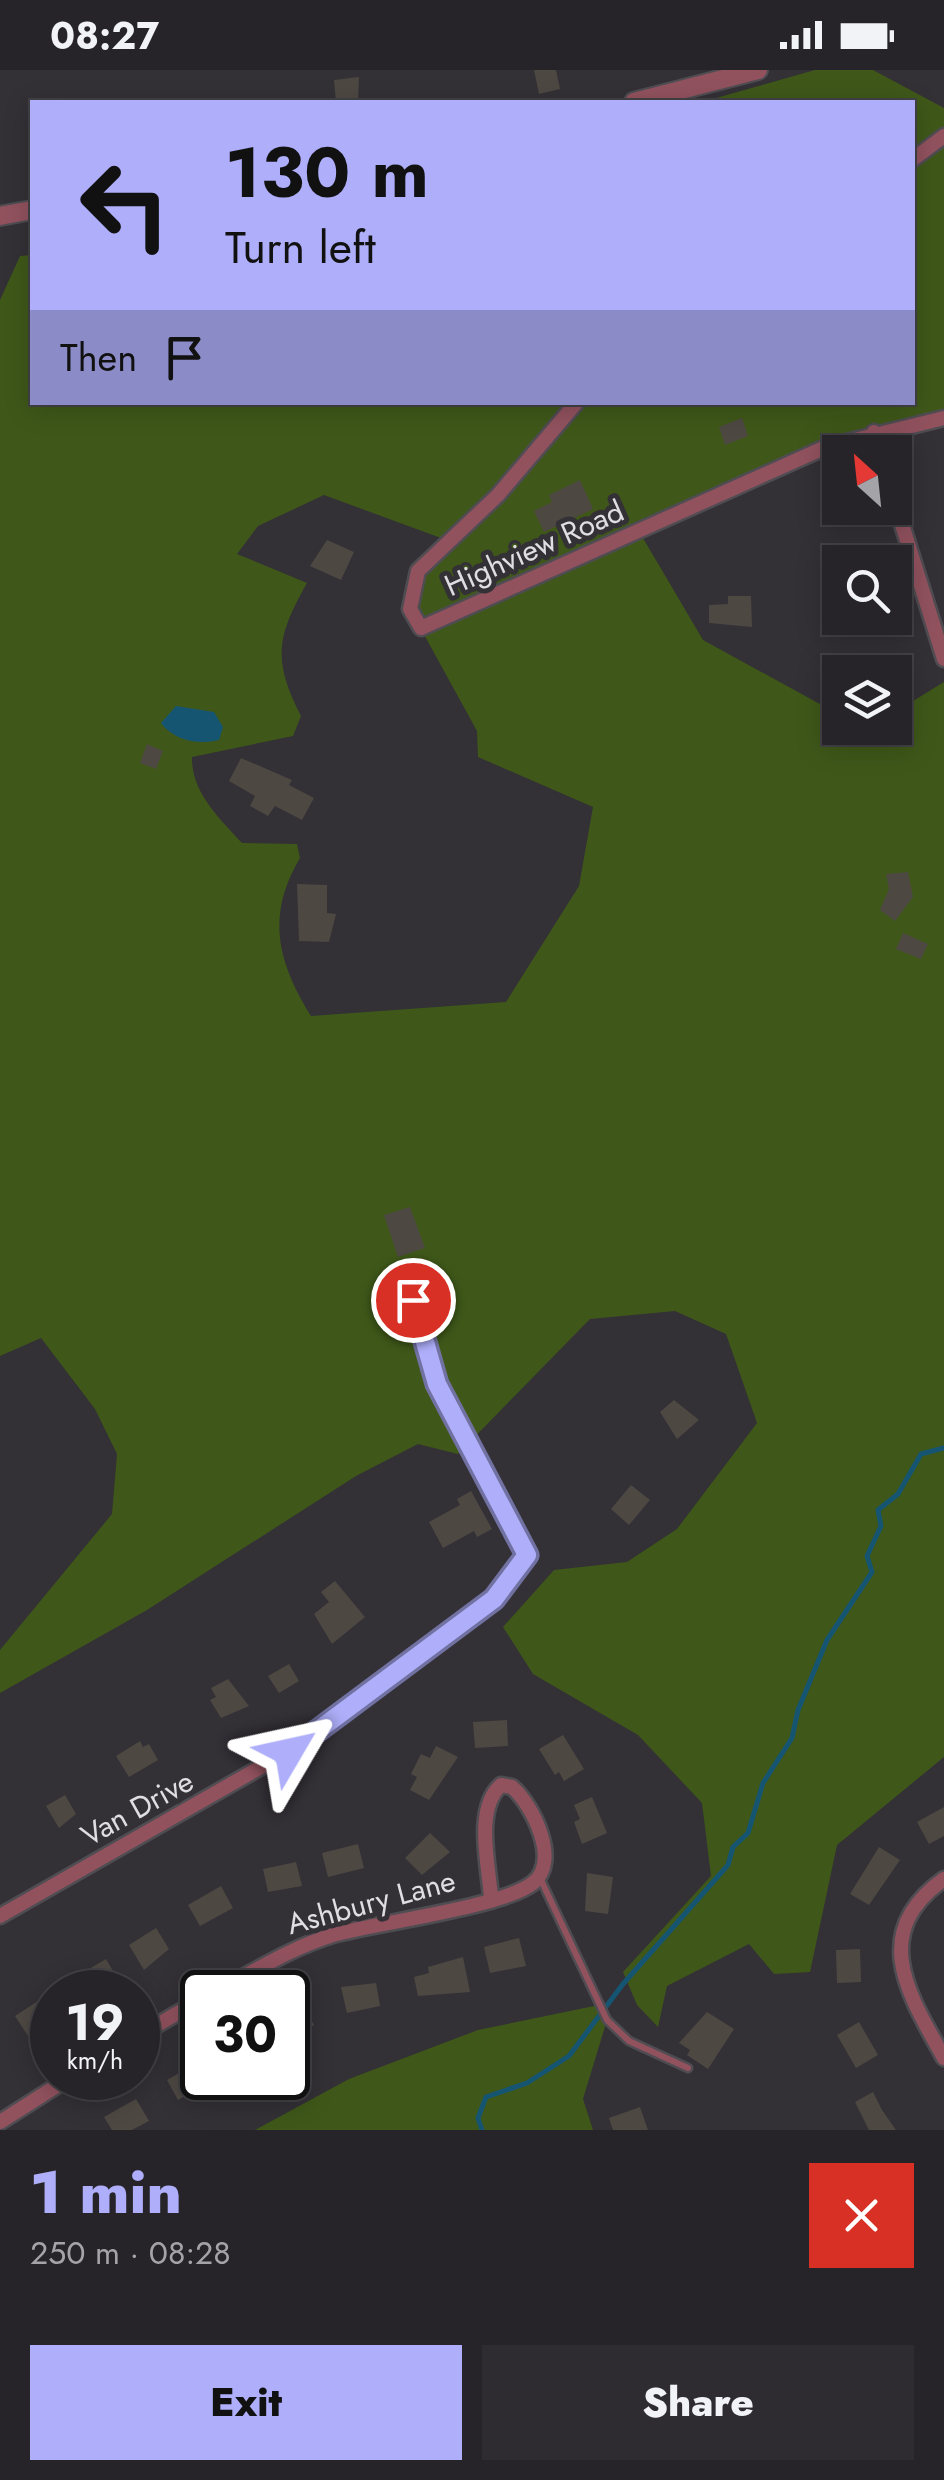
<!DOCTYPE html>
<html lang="en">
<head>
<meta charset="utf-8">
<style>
  :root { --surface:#262428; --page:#2e2c30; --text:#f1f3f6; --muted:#a4a4a8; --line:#424145; --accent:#aeaefa }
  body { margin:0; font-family:Jost,sans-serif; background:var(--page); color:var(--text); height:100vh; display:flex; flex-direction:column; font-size:38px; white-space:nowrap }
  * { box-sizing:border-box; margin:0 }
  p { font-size:32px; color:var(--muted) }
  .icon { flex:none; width:55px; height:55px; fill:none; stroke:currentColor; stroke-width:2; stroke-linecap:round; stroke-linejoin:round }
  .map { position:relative; height:2060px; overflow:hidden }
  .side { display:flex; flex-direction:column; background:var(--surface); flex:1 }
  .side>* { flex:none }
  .hud { position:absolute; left:30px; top:30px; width:885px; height:305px; border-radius:0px; box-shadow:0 5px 25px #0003,0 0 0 2px var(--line); background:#aeaefa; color:#111; overflow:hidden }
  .needle { width:65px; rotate:333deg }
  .controls { position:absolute; left:822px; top:365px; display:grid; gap:20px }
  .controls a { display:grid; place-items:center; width:90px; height:90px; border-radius:0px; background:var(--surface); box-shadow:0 5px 25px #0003,0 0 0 2px var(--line); font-size:50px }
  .speed { position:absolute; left:30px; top:1900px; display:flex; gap:20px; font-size:50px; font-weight:700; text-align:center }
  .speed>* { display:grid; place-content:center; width:130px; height:130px; border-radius:50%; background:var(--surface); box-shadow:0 5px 25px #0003,0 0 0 2px var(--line); line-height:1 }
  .speed small { font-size:25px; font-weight:400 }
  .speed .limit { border:5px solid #111; border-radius:15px; background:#fff; color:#111 }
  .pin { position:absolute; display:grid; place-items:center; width:85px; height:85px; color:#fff; margin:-42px; border:5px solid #fff; border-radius:50%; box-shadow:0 2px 10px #0007 }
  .me { position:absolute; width:110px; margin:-55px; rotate:54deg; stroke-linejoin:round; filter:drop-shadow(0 0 8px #0008) }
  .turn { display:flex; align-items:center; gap:35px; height:210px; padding:0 30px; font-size:45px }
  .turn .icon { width:130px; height:130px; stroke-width:2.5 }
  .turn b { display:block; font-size:70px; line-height:85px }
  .then { display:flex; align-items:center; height:95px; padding:0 30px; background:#0003; gap:20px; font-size:38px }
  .round { display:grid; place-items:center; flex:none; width:105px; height:105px; border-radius:0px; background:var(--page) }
  .summary { display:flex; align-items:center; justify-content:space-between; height:170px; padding:0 30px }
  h1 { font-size:60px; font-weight:800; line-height:75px; color:var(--accent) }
  .action { display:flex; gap:20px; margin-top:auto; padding:20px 30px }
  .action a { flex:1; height:115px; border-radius:0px; background:var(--accent); color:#111; font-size:40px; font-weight:800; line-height:115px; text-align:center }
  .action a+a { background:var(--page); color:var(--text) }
  .status { display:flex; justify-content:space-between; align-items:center; height:70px; padding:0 50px; background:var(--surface); direction:ltr }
  .status svg { height:28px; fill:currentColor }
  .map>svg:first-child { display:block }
  .green { fill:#3f5819; fill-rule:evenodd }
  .water { fill:#165572 }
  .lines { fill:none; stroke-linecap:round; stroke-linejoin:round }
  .stream { stroke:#165572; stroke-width:5 }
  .building { fill:#4e4843 }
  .service-casing { stroke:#4f4c52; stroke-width:11 }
  .minor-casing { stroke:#4f4c52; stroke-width:19 }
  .tertiary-casing { stroke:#4f4c52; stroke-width:22 }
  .service { stroke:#91525e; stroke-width:6 }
  .minor { stroke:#91525e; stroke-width:14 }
  .tertiary { stroke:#91525e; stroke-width:18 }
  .route-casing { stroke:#7171a2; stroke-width:25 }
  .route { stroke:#aeaefa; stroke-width:18 }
  .labels { text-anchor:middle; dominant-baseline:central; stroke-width:10; stroke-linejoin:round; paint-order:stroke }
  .street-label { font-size:30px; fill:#e0dee2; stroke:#333036 }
</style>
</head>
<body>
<div class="status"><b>08:27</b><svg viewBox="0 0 49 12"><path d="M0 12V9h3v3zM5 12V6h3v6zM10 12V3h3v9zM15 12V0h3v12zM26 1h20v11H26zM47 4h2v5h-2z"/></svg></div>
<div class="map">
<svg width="944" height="2060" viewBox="0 0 944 2060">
  <rect width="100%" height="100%" fill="#333036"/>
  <g class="green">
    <path d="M815 0H873L944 38V348L874 362 640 463 703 570 840 645V658H895V642L944 612V1687L837 1775 810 1902 774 1904 749 1874 667 1916 658 1957 637 1935 623 1902 711 1806 702 1733 638 1665 533 1604 503 1557 554 1500 627 1492 677 1459 757 1353 726 1264 675 1241 590 1249 458 1384 418 1374 356 1406 147 1540 0 1623V1580L112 1444 117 1384 95 1339 41 1268 0 1286V230L20 186 32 185V332H912V32H702ZM324 425 449 471 410 523V539L477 661 478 687 593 737 579 816 506 932 311 946C277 891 266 845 300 788L297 774 242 773C220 749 191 722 192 687L293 666 301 646C272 590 277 566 307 513L237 484 258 456Z"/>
    <path d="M599 1935 607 1950 583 2029 593 2060H255L349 2009 478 1960Z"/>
  </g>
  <path class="water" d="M176 636 214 642 223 657 219 670C199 675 174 671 161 653Z"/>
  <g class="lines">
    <path class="stream" d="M482 2060 478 2048 486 2027 527 2013 569 1986 623 1914 728 1795 733 1777 748 1763 763 1713 792 1668 798 1640 827 1570 872 1502 867 1486 881 1456 878 1440 898 1424 921 1384 944 1378"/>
  </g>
  <g class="building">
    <path d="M534 0H556L560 19 539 24Z"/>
    <path d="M359 7 358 32H336L334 10Z"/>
    <path d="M742 348 748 366 725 375 719 357Z"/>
    <path d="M580 410 593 439 544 462 534 441 552 432 549 425Z"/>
    <path d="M327 470 354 482 341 510 310 496Z"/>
    <path d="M728 526H751L752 557 709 553V535L728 534Z"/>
    <path d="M147 674 163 681 156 699 140 693Z"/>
    <path d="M241 688 292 710 289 715 314 728 302 750 275 736 268 746 250 736 255 726 229 711Z"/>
    <path d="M908 802 913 827 895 851 880 840 889 819 886 804Z"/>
    <path d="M297 814 327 815V843L336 844 329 872 299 871Z"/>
    <path d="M903 863 928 874 921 889 896 879Z"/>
    <path d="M410 1137 425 1178 398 1187 384 1145Z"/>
    <path d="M409 1192 414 1208 393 1215 388 1199Z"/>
    <path d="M674 1330 699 1350 677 1369 660 1342Z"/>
    <path d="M631 1415 650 1430 629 1455 611 1439Z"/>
    <path d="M471 1421 492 1459 477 1467 474 1461 443 1478 429 1452 460 1435 457 1429Z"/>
    <path d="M335 1511 365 1547 332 1574 314 1544 329 1532 321 1522Z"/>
    <path d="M289 1594 299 1611 279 1623 268 1606Z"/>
    <path d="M228 1609 249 1636 221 1648 210 1630 216 1627 211 1618Z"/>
    <path d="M507 1650 508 1676 475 1678 473 1652Z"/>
    <path d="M563 1665 584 1699 564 1711 559 1702 555 1705 539 1679Z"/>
    <path d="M140 1671 143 1677 149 1674 158 1690 129 1707 116 1686Z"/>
    <path d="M436 1676 458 1687 429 1730 410 1720 417 1707 411 1704 421 1684 430 1688Z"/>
    <path d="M65 1725 76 1744 59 1758 46 1736Z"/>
    <path d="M592 1727 607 1763 582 1774 574 1752 580 1749 574 1735Z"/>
    <path d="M944 1737V1766L929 1774 917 1752Z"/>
    <path d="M430 1763 450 1782 422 1805 405 1788Z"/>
    <path d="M358 1774 364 1798 328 1807 322 1783Z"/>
    <path d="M879 1777 900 1790 869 1835 850 1824Z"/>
    <path d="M296 1792 302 1816 268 1822 263 1799Z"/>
    <path d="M587 1803 613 1807 608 1844 585 1841Z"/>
    <path d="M221 1816 233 1838 200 1856 188 1835Z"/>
    <path d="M156 1858 169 1879 144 1900 129 1875Z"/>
    <path d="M519 1868 526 1896 490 1903 484 1877Z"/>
    <path d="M860 1879 861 1912 837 1913 836 1880Z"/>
    <path d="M463 1887 470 1922 418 1926 414 1907 429 1903 428 1897Z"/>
    <path d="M106 1889 120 1913 102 1922H86L77 1906Z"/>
    <path d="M376 1913 380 1936 347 1943 341 1917Z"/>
    <path d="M44 1927 52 1940V1951L28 1966 15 1946Z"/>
    <path d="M300 1931 314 1955 288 1971V1939Z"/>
    <path d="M707 1942 734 1959 708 1999 687 1985 690 1980 679 1973Z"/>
    <path d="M859 1952 878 1985 856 1998 837 1965Z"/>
    <path d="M195 1994 207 2014 178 2030 167 2010Z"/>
    <path d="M873 2022 882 2040 896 2060H869L855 2032Z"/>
    <path d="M136 2029 149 2051 132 2060H112L104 2047Z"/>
    <path d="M640 2037 648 2060H613L609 2048Z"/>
  </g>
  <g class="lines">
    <g class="service-casing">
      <g id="service">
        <path d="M413 1230 437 1314 527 1484"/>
        <path d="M540 1808 607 1950 629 1971 688 1998"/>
      </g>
    </g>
    <g class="minor-casing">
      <g id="minor">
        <path d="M912 90 944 66"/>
        <path d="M577 332 498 425 418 501 410 539 421 558 826 377 944 348"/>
        <path d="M874 362 880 382"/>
        <path d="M895 432 944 589"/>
        <path d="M944 1809C868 1863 909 1925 944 1988"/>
        <path d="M0 1846 289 1681 493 1529 527 1485"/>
        <path d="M215 1922C254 1902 290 1878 333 1865 376 1853 503 1837 533 1813 561 1791 532 1734 512 1717L501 1715C474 1739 489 1796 491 1828"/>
        <path d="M138 1966 202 1929"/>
        <path d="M0 2052 69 2008"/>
      </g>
    </g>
    <g class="tertiary-casing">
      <g id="tertiary">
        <path d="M634 32 758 0"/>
        <path d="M0 146 32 140"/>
      </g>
    </g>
    <use href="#service" class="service"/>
    <use href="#minor" class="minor"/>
    <use href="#tertiary" class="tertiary"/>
  </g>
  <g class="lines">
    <g class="route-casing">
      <path id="route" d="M289 1682 494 1529 527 1485 437 1314 413 1230"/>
    </g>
    <use href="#route" class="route"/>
  </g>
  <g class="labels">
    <g class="street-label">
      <text transform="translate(534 478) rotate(-24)">Highview Road</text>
      <text transform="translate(137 1738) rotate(-29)">Van Drive</text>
      <text transform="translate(371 1832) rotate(-15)">Ashbury Lane</text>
    </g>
  </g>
</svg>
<div class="controls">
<a><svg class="needle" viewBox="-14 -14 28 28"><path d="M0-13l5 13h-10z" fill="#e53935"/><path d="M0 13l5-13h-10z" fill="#a4a4a8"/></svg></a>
<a><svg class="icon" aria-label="search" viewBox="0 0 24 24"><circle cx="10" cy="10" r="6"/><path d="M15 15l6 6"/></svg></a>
<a><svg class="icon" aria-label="layers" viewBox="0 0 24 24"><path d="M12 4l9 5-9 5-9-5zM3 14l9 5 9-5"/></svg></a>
</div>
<div class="speed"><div>19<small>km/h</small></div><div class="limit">30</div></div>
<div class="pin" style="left:413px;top:1230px;background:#d93025"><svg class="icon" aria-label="arrive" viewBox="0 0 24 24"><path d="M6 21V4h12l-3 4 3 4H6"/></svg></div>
<svg class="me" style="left:289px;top:1682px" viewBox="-20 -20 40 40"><path d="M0-17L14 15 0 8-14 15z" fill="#aeaefa" stroke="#fff" stroke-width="4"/></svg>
<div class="hud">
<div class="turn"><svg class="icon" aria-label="left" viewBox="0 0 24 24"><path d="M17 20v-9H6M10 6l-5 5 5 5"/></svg><div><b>130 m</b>Turn left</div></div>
<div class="then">Then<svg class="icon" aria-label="arrive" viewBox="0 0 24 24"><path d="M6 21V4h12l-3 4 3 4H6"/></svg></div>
</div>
</div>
<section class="side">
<div class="summary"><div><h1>1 min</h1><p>250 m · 08:28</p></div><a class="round" style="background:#d93025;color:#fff"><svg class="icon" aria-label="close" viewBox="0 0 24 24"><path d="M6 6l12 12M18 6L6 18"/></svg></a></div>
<div class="action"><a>Exit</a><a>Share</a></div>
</section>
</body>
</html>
